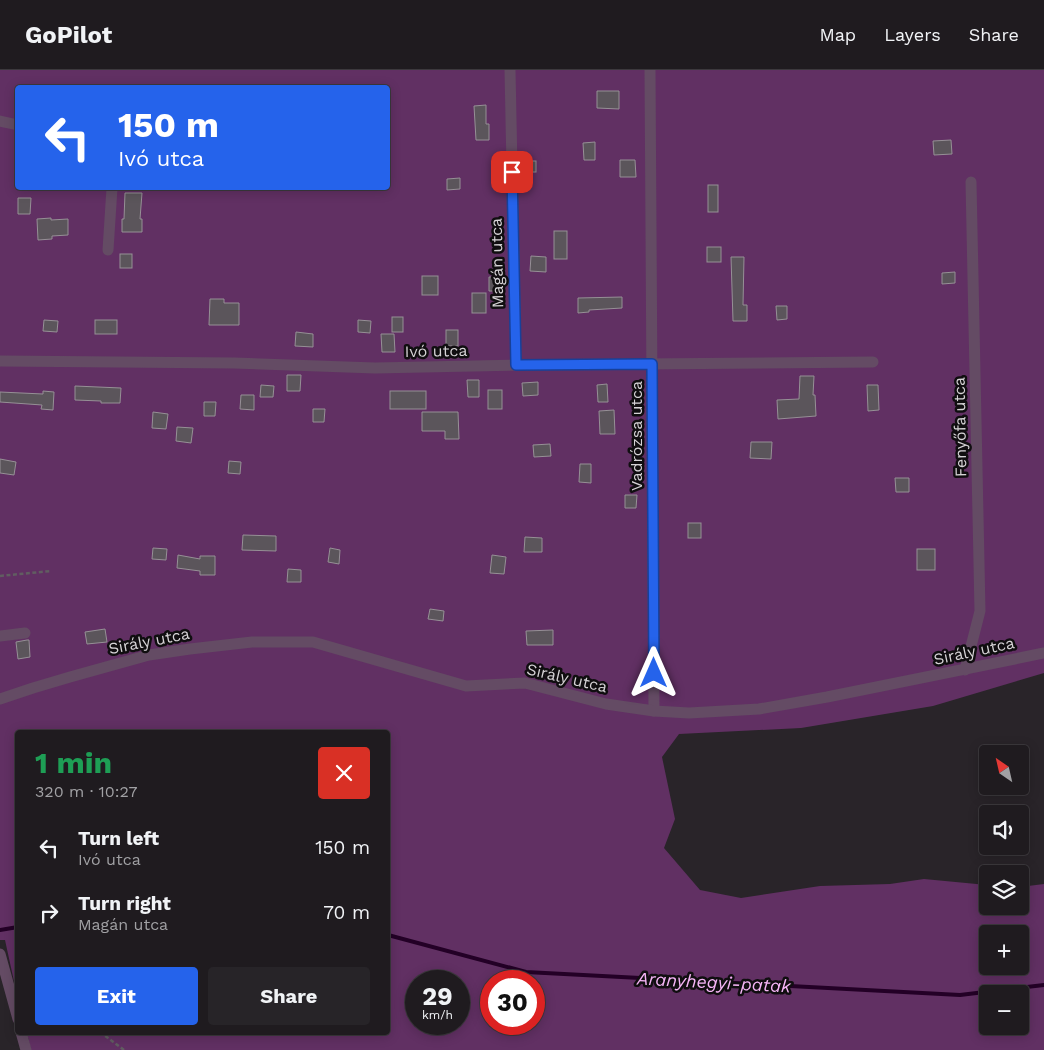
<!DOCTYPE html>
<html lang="en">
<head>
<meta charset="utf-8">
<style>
  :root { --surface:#1f1b1f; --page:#272428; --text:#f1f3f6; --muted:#a1a1a4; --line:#3c393d; --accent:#2563eb }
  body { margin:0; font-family:"Work Sans",sans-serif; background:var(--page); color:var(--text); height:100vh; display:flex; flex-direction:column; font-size:19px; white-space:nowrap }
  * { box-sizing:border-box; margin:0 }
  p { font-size:16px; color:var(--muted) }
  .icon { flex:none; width:28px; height:28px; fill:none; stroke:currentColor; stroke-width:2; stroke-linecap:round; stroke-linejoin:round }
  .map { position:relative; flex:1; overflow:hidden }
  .side { position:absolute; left:15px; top:660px; width:375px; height:305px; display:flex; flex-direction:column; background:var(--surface); border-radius:5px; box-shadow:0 2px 12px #0003,0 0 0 1px var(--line) }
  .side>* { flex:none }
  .top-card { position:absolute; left:15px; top:15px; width:375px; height:105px; border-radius:5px; box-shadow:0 2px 12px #0003,0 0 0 1px var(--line); background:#2563eb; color:#fff; overflow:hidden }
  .needle { width:32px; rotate:326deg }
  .tools { position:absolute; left:979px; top:675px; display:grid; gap:10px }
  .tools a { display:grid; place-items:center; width:50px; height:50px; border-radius:5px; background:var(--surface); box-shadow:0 2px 12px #0003,0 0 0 1px var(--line); font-size:25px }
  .speed { position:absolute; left:405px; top:900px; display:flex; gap:10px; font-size:25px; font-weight:700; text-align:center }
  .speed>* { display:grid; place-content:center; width:65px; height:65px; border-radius:50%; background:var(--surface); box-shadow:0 2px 12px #0003,0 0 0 1px var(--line); line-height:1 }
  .speed small { font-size:12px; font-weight:400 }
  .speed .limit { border:8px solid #d22; background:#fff; color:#111 }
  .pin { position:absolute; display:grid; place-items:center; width:42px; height:42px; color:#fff; margin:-21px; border-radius:10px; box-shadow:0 2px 8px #0006 }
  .me { position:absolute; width:55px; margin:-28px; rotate:0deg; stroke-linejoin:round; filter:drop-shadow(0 0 4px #0008) }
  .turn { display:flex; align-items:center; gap:18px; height:105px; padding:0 20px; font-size:22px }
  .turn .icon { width:65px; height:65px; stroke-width:2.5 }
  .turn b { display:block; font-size:35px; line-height:42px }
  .round { display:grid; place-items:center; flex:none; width:52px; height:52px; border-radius:5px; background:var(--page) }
  .head { display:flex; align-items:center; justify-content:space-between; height:85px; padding:0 20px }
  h1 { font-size:30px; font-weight:700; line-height:38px; color:#1e9e55 }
  .action { display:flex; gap:10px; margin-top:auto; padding:10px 20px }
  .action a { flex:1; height:58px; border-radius:5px; background:var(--accent); color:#fff; font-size:20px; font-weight:700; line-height:58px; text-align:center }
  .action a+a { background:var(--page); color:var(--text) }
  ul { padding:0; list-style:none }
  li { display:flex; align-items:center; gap:15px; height:65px; padding:0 20px }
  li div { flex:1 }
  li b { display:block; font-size:19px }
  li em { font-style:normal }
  header { display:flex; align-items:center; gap:30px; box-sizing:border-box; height:70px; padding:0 25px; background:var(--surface); border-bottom:1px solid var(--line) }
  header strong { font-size:24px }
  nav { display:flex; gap:28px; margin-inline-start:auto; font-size:18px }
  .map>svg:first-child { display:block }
  .green { fill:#613063; fill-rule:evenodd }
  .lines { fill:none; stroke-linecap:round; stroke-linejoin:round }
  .stream { stroke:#230026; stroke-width:4 }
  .building { fill:#5b555b; stroke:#969096 }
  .path { stroke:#615d61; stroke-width:2.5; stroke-dasharray:4 2.5; stroke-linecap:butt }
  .street { stroke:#644b64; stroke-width:11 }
  .route-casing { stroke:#184099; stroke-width:12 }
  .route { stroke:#2563eb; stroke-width:9 }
  .labels { text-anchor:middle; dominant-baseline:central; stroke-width:5; stroke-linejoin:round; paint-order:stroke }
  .street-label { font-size:16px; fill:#d6d3d6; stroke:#100e10 }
  .water-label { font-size:18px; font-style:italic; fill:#f6b5f7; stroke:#100e10 }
</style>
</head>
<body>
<header>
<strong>GoPilot</strong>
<nav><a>Map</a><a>Layers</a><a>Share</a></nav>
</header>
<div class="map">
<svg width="1044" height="980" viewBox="0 0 1044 980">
  <rect width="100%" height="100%" fill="#292429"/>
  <path class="green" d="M0 0H1044V603L933 636 801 658 679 664 662 687 675 749 664 778 700 820 741 828 820 816 890 814 924 809 987 815 988 836H1020V817L1044 814V980H31L27 963 388 962V662H18L17 925 5 870H0ZM18 18H388V118H18ZM988 864H1020V896H988ZM416 911H459V954H416ZM491 911H534V954H491ZM988 924H1020V956H988Z"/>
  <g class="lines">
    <g class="stream">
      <path d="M0 860 18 857"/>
      <path d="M388 865 526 902 960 925 1044 915"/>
    </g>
  </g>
  <g class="building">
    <path d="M597 21H619V39L597 38Z"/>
    <path d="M486 35V54H489V70H476L474 36Z"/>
    <path d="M951 70 952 84 934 85 933 71Z"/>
    <path d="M595 72V90H584L583 73Z"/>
    <path d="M620 90H635L636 107H620Z"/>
    <rect x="521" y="91" width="15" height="11"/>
    <path d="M460 108V119L447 120V109Z"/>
    <rect x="708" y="115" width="10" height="27"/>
    <path d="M125 123H142L140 149H142V162H122V149H124Z"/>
    <path d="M18 128H31L30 144H18Z"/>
    <path d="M51 148V150L68 149V165L52 166V169L38 170 37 149Z"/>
    <rect x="554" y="161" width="13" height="28"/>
    <rect x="707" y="177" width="14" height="15"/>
    <rect x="120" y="184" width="12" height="14"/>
    <path d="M531 186 546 187V202L530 201Z"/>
    <path d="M731 187H744L743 235H747V251H733Z"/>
    <path d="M955 202V213L942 214V203Z"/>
    <rect x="422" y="206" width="16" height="19"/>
    <path d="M489 207H501L502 221H489Z"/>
    <rect x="472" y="223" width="14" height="20"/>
    <path d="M622 227V238L589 240V242L578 243V228Z"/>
    <path d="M210 229H224V233H239V255H209Z"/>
    <path d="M776 236H787V249L777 250Z"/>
    <rect x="392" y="247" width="11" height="15"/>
    <path d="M44 250 58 251 57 262 43 261Z"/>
    <rect x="95" y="250" width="22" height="14"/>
    <path d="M358 250 371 251 370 263 358 262Z"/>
    <rect x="446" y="260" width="12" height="16"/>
    <path d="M296 262 313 264V277L295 276Z"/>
    <path d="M381 264H394L395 282H382Z"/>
    <path d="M287 305H301L300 321H287Z"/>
    <path d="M800 306H814L813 325H815L816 346 778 349 777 330 799 329Z"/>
    <path d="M467 310H479V327H468Z"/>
    <path d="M538 312V325L523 326 522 313Z"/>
    <path d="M607 314 608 332H598L597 315Z"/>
    <path d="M261 315 274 316 273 327H260Z"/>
    <path d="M867 315H878L879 340 868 341Z"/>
    <path d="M75 316 121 318 120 333H101V331L75 330Z"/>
    <rect x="488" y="320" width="14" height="19"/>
    <path d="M43 321 54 322 53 340 41 339 42 335 0 332V322L43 324Z"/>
    <rect x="390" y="321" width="36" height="18"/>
    <path d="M241 325H254V340L240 339Z"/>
    <path d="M204 332H216L215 346H204Z"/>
    <path d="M313 339H325L324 352H313Z"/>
    <path d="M614 340 615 364H600L599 341Z"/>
    <path d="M153 342 168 344 166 359 152 358Z"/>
    <path d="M422 342H458L459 369H445V361H422Z"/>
    <path d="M177 357 193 358 191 373 176 371Z"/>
    <path d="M751 372H772L771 389 750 388Z"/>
    <path d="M550 374 551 386 534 387 533 375Z"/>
    <path d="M0 389 16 392 14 405 0 403Z"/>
    <path d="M229 391 241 392 240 404 228 403Z"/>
    <path d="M580 394H591V413L579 412Z"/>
    <path d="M895 408H909V422H896Z"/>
    <path d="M625 425H637L636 438H625Z"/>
    <rect x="688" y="453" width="13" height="15"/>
    <path d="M243 465 276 466V481L242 480Z"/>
    <path d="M525 467 542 468V482H524Z"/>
    <path d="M153 478 167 479 166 490 152 489Z"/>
    <path d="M330 478 340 480 339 494 328 492Z"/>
    <rect x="917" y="479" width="18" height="21"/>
    <path d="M178 485 200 489V486H215V505H200V501L177 498Z"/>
    <path d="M492 485 506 487 504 504 490 503Z"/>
    <path d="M288 499 301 500V512H287Z"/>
    <path d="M430 539 444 541 443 551 428 549Z"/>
    <path d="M105 559 107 572 87 574 85 562Z"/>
    <path d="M553 560V575H527L526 561Z"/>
    <path d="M27 570H29L30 587 18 589 16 572Z"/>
  </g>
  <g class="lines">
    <g class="path">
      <path d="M0 506 51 501"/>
      <path d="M100 962 124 980"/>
    </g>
    <g class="street">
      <path d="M510 0 516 295"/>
      <path d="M650 0 654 641"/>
      <path d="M0 51 18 55"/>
      <path d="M108 180 112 118"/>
      <path d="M0 291 234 293 375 298 516 295 873 292"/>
      <path d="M0 566 25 563"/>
      <path d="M965 600 980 541 971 112"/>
      <path d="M0 629 33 618 70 607 149 585 190 579 252 572H313L466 616 525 613 606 634 654 641 689 643 759 639 827 627 1044 583"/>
      <path d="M0 884 18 949"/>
      <path d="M21 962 26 980"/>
    </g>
  </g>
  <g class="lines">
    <g class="route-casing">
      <path id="route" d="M512 102 516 295 652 294 654 603"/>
    </g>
    <use href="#route" class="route"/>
  </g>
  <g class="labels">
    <g class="street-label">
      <text transform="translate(497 193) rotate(-91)">Magán utca</text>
      <text transform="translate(436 281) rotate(-1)">Ivó utca</text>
      <text transform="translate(960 357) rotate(-91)">Fenyőfa utca</text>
      <text transform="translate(636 366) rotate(-90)">Vadrózsa utca</text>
      <text transform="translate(149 571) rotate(-11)">Sirály utca</text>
      <text transform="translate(974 581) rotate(-12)">Sirály utca</text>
      <text transform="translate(567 608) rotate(13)">Sirály utca</text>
    </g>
    <g class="water-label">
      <text transform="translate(714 912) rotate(3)">Aranyhegyi-patak</text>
    </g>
  </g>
</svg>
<div class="tools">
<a><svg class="needle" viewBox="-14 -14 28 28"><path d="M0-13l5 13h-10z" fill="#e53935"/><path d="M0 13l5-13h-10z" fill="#a1a1a4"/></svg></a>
<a><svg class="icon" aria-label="sound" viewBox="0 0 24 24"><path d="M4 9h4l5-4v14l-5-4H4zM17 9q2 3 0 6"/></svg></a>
<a><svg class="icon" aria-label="layers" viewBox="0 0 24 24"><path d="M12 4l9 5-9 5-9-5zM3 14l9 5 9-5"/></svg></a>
<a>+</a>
<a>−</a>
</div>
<div class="speed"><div>29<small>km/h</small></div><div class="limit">30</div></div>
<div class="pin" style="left:512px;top:102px;background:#d93025"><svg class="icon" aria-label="arrive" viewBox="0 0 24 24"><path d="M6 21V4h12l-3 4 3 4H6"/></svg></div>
<svg class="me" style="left:654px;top:603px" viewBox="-20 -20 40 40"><path d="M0-17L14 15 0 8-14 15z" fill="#2563eb" stroke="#fff" stroke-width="4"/></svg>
<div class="top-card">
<div class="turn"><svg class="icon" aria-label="left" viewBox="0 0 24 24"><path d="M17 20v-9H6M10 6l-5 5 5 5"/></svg><div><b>150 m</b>Ivó utca</div></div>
</div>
<section class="side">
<div class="head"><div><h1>1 min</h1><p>320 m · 10:27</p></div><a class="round" style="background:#d93025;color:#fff"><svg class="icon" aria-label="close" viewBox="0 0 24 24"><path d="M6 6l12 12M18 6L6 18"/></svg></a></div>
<ul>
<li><svg class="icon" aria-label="left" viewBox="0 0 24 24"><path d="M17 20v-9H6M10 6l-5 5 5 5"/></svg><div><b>Turn left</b><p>Ivó utca</p></div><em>150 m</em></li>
<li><svg class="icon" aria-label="right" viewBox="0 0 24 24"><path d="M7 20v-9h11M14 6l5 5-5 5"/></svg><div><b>Turn right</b><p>Magán utca</p></div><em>70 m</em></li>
</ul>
<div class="action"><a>Exit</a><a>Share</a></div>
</section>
</div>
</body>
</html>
